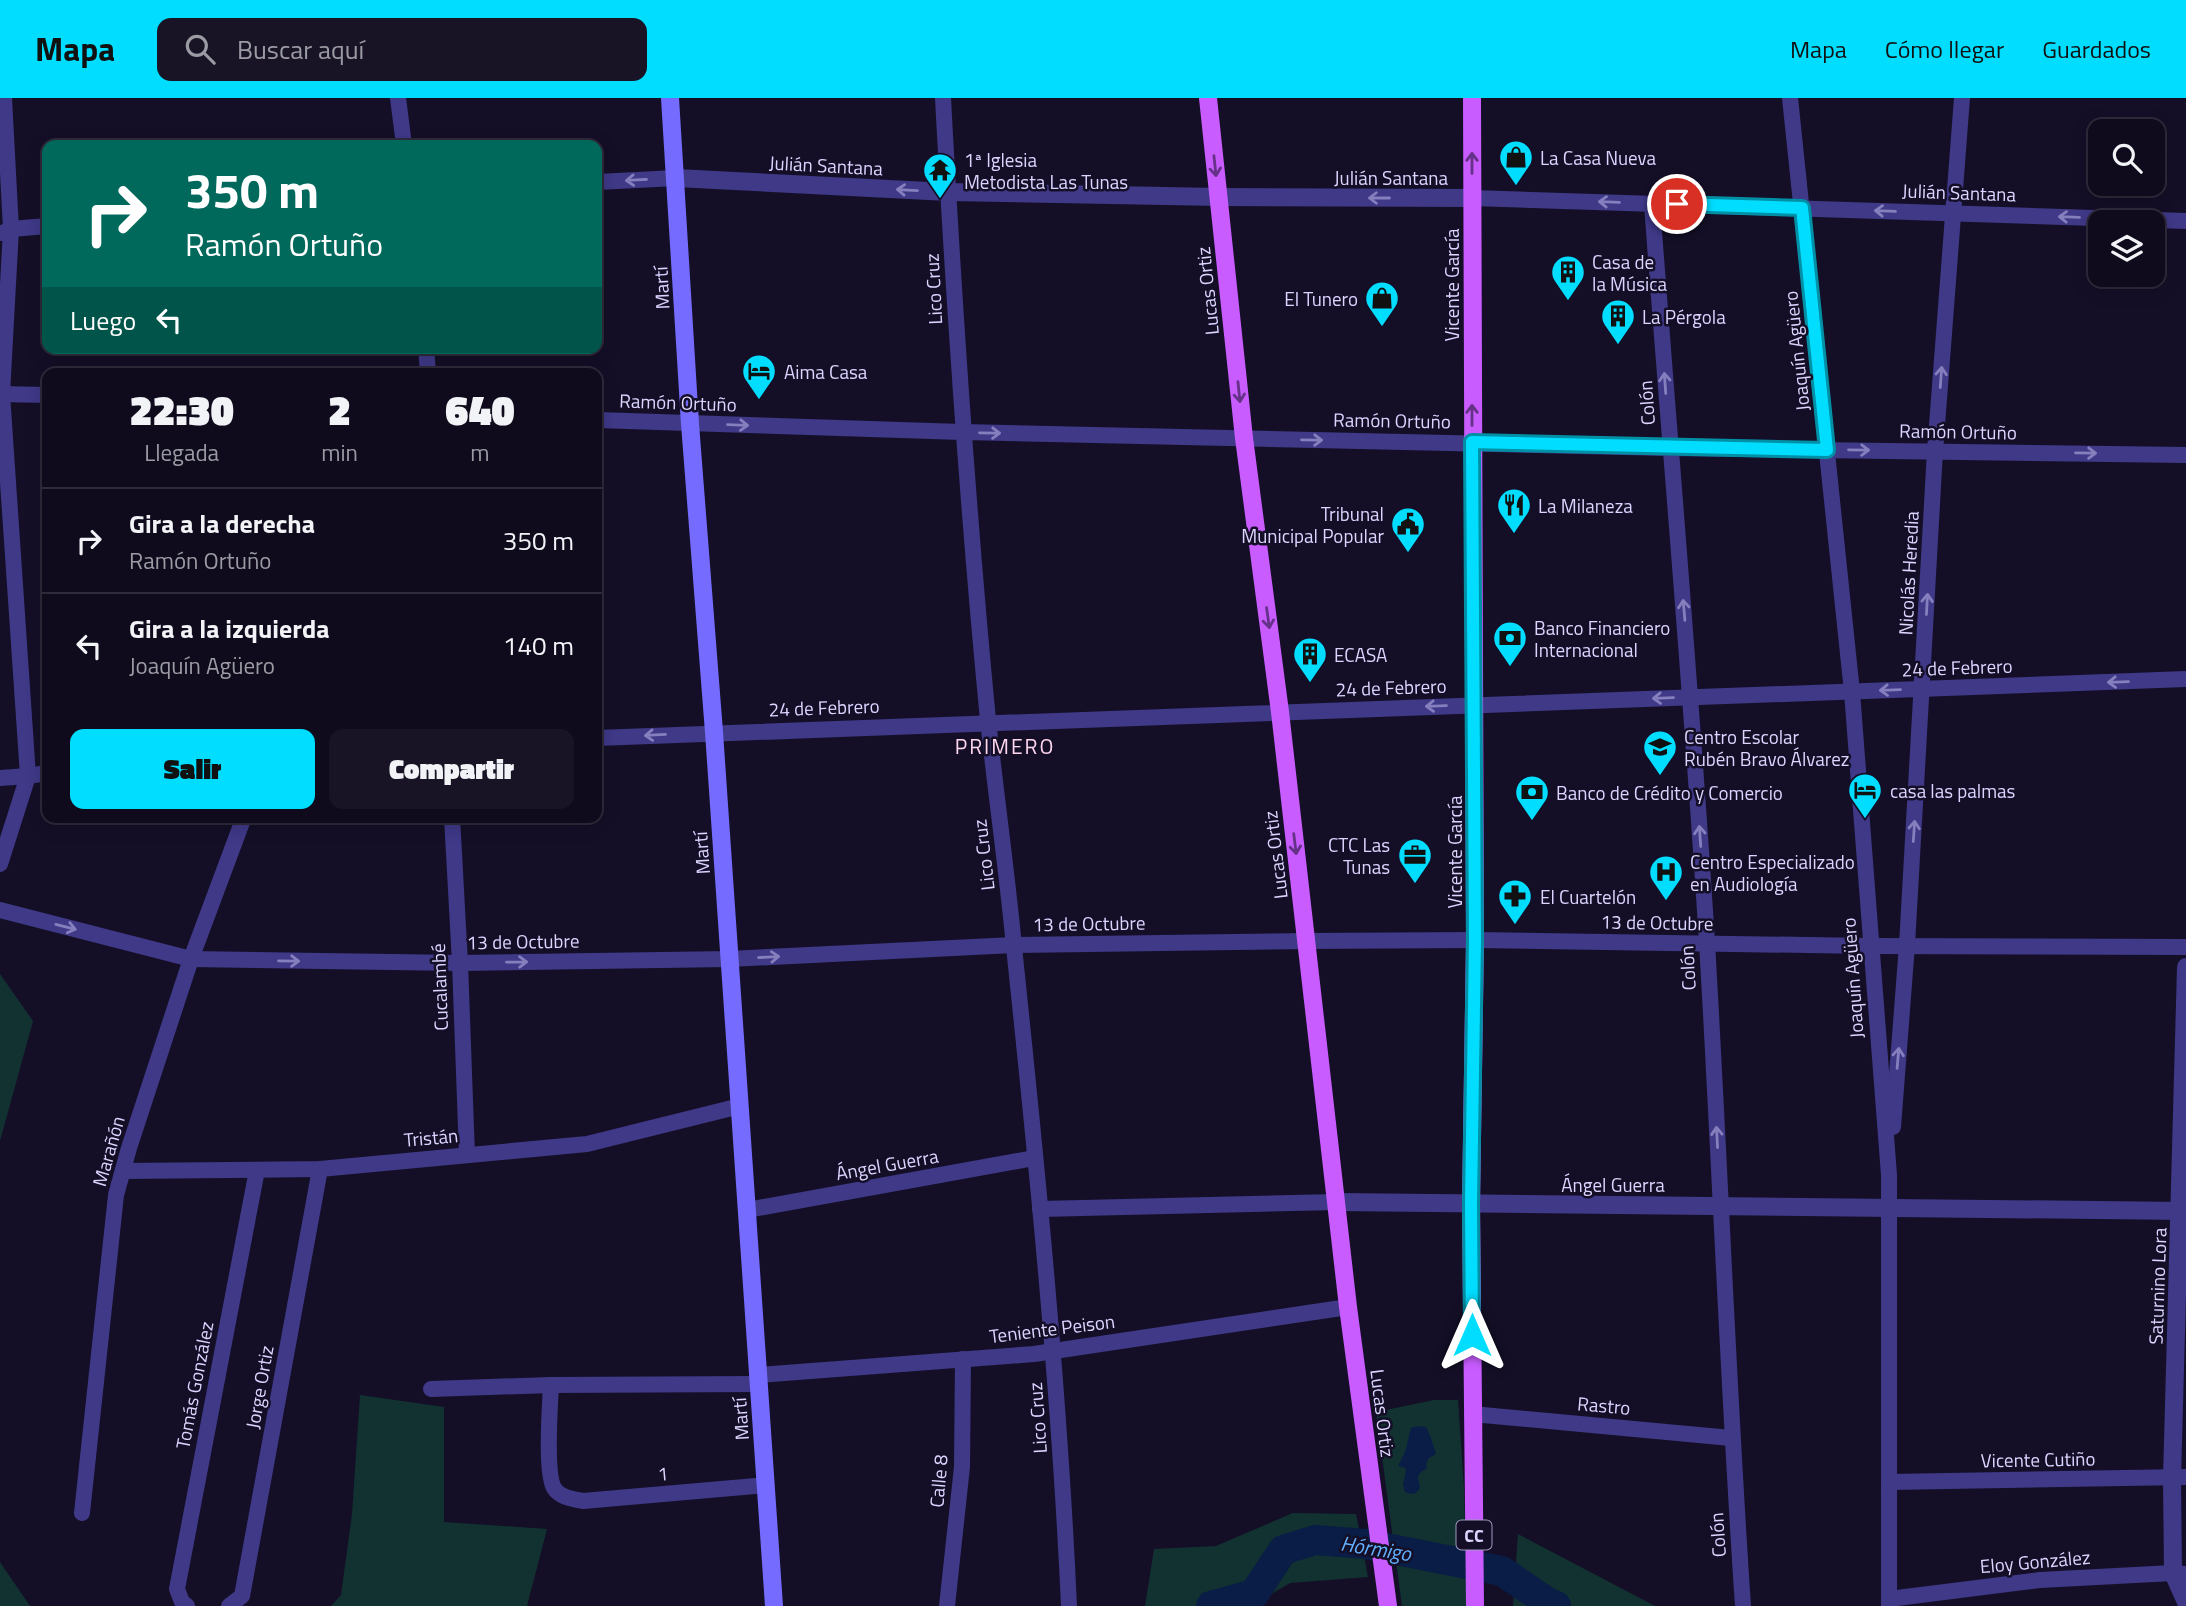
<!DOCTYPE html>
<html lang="es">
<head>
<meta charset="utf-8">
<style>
  :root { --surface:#0f0b1d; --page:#181426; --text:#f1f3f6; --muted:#9b9ba4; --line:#2f2b3b; --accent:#01ddff }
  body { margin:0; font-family:"Titillium Web",sans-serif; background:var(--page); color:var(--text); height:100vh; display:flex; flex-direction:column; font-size:26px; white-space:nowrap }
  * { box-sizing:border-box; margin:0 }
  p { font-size:23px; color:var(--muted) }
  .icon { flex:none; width:38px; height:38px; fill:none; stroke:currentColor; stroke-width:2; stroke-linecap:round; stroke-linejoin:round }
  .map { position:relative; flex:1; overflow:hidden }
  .panel { position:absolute; left:42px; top:270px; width:560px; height:455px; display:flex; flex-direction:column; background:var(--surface); border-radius:14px; box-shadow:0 4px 18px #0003,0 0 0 2px var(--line) }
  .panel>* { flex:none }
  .hud { position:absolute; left:42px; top:42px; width:560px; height:214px; border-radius:14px; box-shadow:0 4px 18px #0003,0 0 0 2px var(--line); background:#00695c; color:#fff; overflow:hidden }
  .fabs { position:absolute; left:2088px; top:21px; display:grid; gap:14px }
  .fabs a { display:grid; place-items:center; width:77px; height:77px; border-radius:14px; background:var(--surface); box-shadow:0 4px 18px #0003,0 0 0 2px var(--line); font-size:35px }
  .pin { position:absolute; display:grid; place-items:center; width:60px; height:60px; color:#fff; margin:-30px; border:4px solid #fff; border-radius:50%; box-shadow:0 2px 7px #0007 }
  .me { position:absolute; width:77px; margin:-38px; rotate:0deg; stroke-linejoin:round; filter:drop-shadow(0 0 5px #0008) }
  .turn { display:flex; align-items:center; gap:24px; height:147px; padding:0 28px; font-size:32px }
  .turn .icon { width:91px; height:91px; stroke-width:2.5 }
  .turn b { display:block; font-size:49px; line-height:60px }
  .then { display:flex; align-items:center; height:66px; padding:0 28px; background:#0003; gap:14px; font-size:26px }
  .eta { display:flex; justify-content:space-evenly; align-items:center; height:119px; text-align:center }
  .eta b { font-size:42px; font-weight:800; line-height:49px }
  .primary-button { display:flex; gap:14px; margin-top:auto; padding:14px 28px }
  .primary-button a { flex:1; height:80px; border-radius:14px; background:var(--accent); color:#111; font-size:28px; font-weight:800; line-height:80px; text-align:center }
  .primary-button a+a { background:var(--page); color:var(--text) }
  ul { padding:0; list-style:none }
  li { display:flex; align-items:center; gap:21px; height:105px; padding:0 28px; border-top:2px solid var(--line) }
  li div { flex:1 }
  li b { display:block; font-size:26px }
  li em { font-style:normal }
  header { display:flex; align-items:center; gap:42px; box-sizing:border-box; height:98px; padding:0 35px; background:var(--accent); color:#111 }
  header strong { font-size:33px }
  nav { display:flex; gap:38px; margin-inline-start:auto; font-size:24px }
  .search { width:490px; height:63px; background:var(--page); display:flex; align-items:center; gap:18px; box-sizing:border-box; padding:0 24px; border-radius:14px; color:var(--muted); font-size:26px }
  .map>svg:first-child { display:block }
  .green { fill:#123232 }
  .water { fill:#091d46 }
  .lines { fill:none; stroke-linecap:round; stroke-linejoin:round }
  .river { stroke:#091d46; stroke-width:30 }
  .minor { stroke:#3f3988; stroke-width:16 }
  .tertiary { stroke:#3f3988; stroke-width:18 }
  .secondary { stroke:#756cff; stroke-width:18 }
  .primary { stroke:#c85cff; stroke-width:18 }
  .oneway { stroke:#653288 }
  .oneway2 { stroke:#867fbe }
  .route-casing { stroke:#0190a6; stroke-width:18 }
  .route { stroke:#01ddff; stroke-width:12 }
  .labels { text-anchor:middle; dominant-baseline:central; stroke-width:5; stroke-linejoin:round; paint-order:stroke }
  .shield { fill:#140f27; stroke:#a09abe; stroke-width:2 }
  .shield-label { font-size:18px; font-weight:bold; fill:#dcd5ff }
  .poi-label { font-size:19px; fill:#dcd5ff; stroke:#140f27; text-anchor:start }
  .street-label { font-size:19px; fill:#dcd5ff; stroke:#140f27 }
  .neighbourhood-label { font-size:21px; letter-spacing:2px; fill:#ffd7ef; stroke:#140f27 }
  .water-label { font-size:21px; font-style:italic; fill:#63b1ff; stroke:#140f27 }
</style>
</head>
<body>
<header>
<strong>Mapa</strong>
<div class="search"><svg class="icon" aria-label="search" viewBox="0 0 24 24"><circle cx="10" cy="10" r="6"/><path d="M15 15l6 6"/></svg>Buscar aquí</div>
<nav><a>Mapa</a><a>Cómo llegar</a><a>Guardados</a></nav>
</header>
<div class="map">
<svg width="2186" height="1508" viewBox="0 0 2186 1508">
  <rect width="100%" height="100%" fill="#140f27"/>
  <g class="green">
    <path d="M0 876 33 923 0 1043Z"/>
    <path d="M360 1297 444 1309V1424L547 1431 527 1508H331L341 1497 352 1416Z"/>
    <path d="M1434 1302H1458L1464 1391 1467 1508H1402L1376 1314Z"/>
    <path d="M1293 1415 1356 1416 1368 1479 1290 1485 1251 1508H1145L1154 1451 1216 1448Z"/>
    <path d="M1518 1436 1655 1508H1513Z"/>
    <path d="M0 1464 4 1470 30 1508H0Z"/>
  </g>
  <path class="water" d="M1418 1328 1426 1329C1429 1333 1435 1352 1436 1356L1429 1360 1426 1366 1427 1370C1415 1378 1418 1377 1420 1390L1416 1395 1411 1396 1405 1394 1403 1387 1406 1373 1405 1370 1398 1368 1405 1354 1411 1330Z"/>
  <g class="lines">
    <path class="river" d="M1211 1508 1254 1496 1283 1452 1315 1442 1366 1446 1502 1473 1547 1504 1556 1508"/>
    <g class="minor">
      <path d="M398 0 404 47"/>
      <path d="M943 0C954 208 968 415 988 622 996 698 1007 773 1014 849 1037 1068 1059 1288 1069 1508"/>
      <path d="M1790 0 1852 594 1889 1077V1508"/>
      <path d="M597 84 676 80"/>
      <path d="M1472 100 2186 123"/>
      <path d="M1652 106C1670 352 1692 598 1707 845 1720 1066 1728 1287 1743 1508"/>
      <path d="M2 135 11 131 47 128"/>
      <path d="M426 250 428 275"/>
      <path d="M0 296 47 297"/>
      <path d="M597 322 962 334 1670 350 2186 357"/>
      <path d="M597 640 2186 581"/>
      <path d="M0 680 28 678 47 675"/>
      <path d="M452 719 460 865 467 1057"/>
      <path d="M0 766 28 678 2 296 11 131 4 0"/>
      <path d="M0 812 191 861 460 865 729 861 1014 847 1307 843 1475 842 1870 848 2186 849"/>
      <path d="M1893 1029 1907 847 1935 353 1962 0"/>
      <path d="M123 1073 320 1071 587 1046 740 1008"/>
      <path d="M1040 1111 1337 1104"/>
      <path d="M747 1112 1034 1060"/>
      <path d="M758 1277 1034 1256 1348 1209"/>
      <path d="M551 1287C550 1308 545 1374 554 1390 560 1400 574 1401 583 1403L766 1387"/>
      <path d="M431 1291 551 1287 759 1286"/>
      <path d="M1472 1316 1731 1340"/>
      <path d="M1890 1384 2186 1379"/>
      <path d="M82 1415 116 1097 129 1050 191 861 244 719"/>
      <path d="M1889 1501 2040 1482 2173 1475 2186 1476"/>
      <path d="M187 1508 182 1504 177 1491 257 1072"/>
      <path d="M229 1508 242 1498 320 1071"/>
      <path d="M947 1508 962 1369 963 1261"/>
    </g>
    <g class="tertiary">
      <path d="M676 80 948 94 1219 99 1472 100"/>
      <path d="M2186 869 2172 1380 2173 1475 2186 1504"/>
      <path d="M1337 1104 2186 1113"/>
    </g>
    <path class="secondary" d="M670 0 690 326 714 634 774 1508"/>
    <g class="primary">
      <path d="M1208 0 1244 340 1280 614 1348 1209 1388 1508"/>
      <path d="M1472 0 1475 842 1471 1106 1475 1508"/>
    </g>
  </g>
  <defs><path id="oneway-shaft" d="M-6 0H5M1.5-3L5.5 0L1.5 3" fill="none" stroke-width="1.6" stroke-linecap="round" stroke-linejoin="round" transform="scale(1.75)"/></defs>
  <g class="oneway">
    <use href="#oneway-shaft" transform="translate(1472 65) rotate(-90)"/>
    <use href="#oneway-shaft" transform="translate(1215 68) rotate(84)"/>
    <use href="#oneway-shaft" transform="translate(1239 294) rotate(84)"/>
    <use href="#oneway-shaft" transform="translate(1472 317) rotate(-90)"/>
    <use href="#oneway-shaft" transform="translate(1268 520) rotate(82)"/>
    <use href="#oneway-shaft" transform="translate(1295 746) rotate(83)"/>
  </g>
  <g class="oneway2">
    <use href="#oneway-shaft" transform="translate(636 82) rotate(177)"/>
    <use href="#oneway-shaft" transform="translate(907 92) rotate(-177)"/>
    <use href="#oneway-shaft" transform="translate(1379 100) rotate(-180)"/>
    <use href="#oneway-shaft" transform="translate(1609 104) rotate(-178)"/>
    <use href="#oneway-shaft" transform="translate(1885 113) rotate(-178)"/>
    <use href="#oneway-shaft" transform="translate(2069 119) rotate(-178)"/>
    <use href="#oneway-shaft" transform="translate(1941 279) rotate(-86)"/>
    <use href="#oneway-shaft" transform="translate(1665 285) rotate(-94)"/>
    <use href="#oneway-shaft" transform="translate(738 327) rotate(2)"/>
    <use href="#oneway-shaft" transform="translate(990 335) rotate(1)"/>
    <use href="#oneway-shaft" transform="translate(1312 342) rotate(1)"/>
    <use href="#oneway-shaft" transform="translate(1859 352) rotate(1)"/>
    <use href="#oneway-shaft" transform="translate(2086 355) rotate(1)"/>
    <use href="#oneway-shaft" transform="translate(1927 506) rotate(-87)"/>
    <use href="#oneway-shaft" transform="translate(1684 512) rotate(-95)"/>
    <use href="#oneway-shaft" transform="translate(2118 584) rotate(178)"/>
    <use href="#oneway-shaft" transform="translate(1890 592) rotate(178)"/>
    <use href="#oneway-shaft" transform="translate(1663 600) rotate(178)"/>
    <use href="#oneway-shaft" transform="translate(1436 608) rotate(178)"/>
    <use href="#oneway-shaft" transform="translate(655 637) rotate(177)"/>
    <use href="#oneway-shaft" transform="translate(1914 733) rotate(-86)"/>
    <use href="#oneway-shaft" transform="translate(1700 738) rotate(-94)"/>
    <use href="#oneway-shaft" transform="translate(66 829) rotate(14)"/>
    <use href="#oneway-shaft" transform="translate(769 859) rotate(-3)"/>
    <use href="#oneway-shaft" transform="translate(289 863) rotate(1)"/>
    <use href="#oneway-shaft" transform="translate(517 864) rotate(-1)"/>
    <use href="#oneway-shaft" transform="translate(1898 960) rotate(-85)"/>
    <use href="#oneway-shaft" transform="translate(1717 1039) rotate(-93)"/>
  </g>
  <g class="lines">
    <g class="route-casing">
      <path id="route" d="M1472 1237 1471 1106 1475 842 1472 344 1827 352 1802 110 1677 106"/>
    </g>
    <use href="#route" class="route"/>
  </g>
  <defs>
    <g id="shop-pin" transform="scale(1.75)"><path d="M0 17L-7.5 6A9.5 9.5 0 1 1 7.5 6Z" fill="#01ddff" stroke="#140f27"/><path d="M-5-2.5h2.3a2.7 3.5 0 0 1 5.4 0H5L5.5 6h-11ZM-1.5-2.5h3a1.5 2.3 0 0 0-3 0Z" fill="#111"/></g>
    <g id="temple-pin" transform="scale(1.75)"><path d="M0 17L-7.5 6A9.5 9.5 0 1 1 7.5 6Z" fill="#01ddff" stroke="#140f27"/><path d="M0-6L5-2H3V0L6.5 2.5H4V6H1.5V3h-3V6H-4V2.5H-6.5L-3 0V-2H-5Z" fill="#111"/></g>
    <g id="building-pin" transform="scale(1.75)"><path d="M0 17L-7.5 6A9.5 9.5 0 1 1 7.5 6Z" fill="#01ddff" stroke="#140f27"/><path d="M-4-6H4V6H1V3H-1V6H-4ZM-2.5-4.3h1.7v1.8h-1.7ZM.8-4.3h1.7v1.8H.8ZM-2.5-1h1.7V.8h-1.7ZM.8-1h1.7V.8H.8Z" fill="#111"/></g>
    <g id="hotel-pin" transform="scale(1.75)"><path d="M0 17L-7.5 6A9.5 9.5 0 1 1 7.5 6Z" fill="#01ddff" stroke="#140f27"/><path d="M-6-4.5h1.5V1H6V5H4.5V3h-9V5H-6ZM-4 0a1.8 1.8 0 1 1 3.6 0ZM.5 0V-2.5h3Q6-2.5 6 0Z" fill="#111"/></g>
    <g id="restaurant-pin" transform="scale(1.75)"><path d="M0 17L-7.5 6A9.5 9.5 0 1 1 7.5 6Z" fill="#01ddff" stroke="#140f27"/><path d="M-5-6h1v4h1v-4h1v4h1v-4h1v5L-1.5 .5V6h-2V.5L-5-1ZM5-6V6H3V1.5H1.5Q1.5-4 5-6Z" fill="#111"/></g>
    <g id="civic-pin" transform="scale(1.75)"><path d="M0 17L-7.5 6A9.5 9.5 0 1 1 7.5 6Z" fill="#01ddff" stroke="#140f27"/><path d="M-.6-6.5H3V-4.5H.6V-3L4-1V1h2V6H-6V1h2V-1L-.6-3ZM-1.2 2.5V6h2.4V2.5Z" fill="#111"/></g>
    <g id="bank-pin" transform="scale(1.75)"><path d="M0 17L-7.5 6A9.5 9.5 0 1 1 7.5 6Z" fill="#01ddff" stroke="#140f27"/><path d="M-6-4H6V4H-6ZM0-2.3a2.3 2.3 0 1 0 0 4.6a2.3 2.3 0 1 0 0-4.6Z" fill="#111"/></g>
    <g id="school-pin" transform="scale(1.75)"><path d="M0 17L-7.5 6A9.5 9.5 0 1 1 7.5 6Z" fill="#01ddff" stroke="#140f27"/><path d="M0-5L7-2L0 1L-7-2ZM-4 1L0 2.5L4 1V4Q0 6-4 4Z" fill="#111"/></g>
    <g id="office-pin" transform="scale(1.75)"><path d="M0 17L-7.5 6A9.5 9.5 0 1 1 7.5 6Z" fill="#01ddff" stroke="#140f27"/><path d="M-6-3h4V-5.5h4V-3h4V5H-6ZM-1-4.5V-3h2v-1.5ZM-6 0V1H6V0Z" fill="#111"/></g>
    <g id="hospital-pin" transform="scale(1.75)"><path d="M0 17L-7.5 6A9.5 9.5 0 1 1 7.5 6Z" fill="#01ddff" stroke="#140f27"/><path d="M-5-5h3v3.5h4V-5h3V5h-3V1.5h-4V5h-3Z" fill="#111"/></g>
    <g id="pharmacy-pin" transform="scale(1.75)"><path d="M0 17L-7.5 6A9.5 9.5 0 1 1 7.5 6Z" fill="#01ddff" stroke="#140f27"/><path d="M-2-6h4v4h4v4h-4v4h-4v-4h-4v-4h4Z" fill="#111"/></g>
  </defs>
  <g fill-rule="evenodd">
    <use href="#shop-pin" x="1516" y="59"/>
    <use href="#temple-pin" x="940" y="72"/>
    <use href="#building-pin" x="1568" y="174"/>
    <use href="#shop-pin" x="1382" y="200"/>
    <use href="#building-pin" x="1618" y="218"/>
    <use href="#hotel-pin" x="759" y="273"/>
    <use href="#restaurant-pin" x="1514" y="407"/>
    <use href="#civic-pin" x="1408" y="426"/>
    <use href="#bank-pin" x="1510" y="540"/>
    <use href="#building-pin" x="1310" y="556"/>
    <use href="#school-pin" x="1660" y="649"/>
    <use href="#hotel-pin" x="1865" y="692"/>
    <use href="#bank-pin" x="1532" y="694"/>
    <use href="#office-pin" x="1415" y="757"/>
    <use href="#hospital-pin" x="1666" y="774"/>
    <use href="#pharmacy-pin" x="1515" y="798"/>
  </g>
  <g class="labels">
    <rect class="shield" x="1456.5" y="1422.5" width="35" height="29" rx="5"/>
    <g class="shield-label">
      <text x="1474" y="1437">CC</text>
    </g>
    <g class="poi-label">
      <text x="1540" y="59">La Casa Nueva</text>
      <text x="964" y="61">1ª Iglesia<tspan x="964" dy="22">Metodista Las Tunas</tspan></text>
      <text x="1592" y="163">Casa de<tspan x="1592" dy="22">la Música</tspan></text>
      <text x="1358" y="200" text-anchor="end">El Tunero</text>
      <text x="1642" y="218">La Pérgola</text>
      <text x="784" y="273">Aima Casa</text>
      <text x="1538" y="407">La Milaneza</text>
      <text x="1384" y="415" text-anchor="end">Tribunal<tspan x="1384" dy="22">Municipal Popular</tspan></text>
      <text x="1534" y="529">Banco Financiero<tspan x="1534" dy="22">Internacional</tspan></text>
      <text x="1334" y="556">ECASA</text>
      <text x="1684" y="638">Centro Escolar<tspan x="1684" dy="22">Rubén Bravo Álvarez</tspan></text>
      <text x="1890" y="692">casa las palmas</text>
      <text x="1556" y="694">Banco de Crédito y Comercio</text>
      <text x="1390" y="746" text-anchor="end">CTC Las<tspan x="1390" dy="22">Tunas</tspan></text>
      <text x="1690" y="763">Centro Especializado<tspan x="1690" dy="22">en Audiología</tspan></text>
      <text x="1540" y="798">El Cuartelón</text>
    </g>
    <g class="street-label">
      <text transform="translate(826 67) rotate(3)">Julián Santana</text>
      <text x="1391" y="79">Julián Santana</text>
      <text transform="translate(1959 94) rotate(2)">Julián Santana</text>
      <text transform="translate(1451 187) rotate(-90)">Vicente García</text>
      <text transform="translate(661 190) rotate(-93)">Martí</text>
      <text transform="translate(933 191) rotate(-93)">Lico Cruz</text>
      <text transform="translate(1207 193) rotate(-96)">Lucas Ortiz</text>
      <text transform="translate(1796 253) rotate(-96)">Joaquín Agüero</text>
      <text transform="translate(678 304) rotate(2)">Ramón Ortuño</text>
      <text transform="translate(1646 305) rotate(-94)">Colón</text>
      <text transform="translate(1392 322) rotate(1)">Ramón Ortuño</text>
      <text transform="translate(1958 333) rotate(1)">Ramón Ortuño</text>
      <text transform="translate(1908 475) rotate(-87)">Nicolás Heredia</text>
      <text transform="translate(1957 569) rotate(-2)">24 de Febrero</text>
      <text transform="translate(1391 589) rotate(-2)">24 de Febrero</text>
      <text transform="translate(824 609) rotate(-2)">24 de Febrero</text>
      <text transform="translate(1454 754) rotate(-90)">Vicente García</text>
      <text transform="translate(701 755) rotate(-94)">Martí</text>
      <text transform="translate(983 757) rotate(-97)">Lico Cruz</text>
      <text transform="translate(1275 757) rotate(-97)">Lucas Ortiz</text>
      <text transform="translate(1657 824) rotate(1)">13 de Octubre</text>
      <text transform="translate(1089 825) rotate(-1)">13 de Octubre</text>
      <text transform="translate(523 843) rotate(-1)">13 de Octubre</text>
      <text transform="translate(1687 870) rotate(-93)">Colón</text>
      <text transform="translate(1852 880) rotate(-94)">Joaquín Agüero</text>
      <text transform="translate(439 889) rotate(-92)">Cucalambé</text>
      <text transform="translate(431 1039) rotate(-5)">Tristán</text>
      <text transform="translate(108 1053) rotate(-74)">Marañón</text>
      <text transform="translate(887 1066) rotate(-10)">Ángel Guerra</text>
      <text x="1613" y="1086">Ángel Guerra</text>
      <text transform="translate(2157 1188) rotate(-88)">Saturnino Lora</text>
      <text transform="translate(1052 1230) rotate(-7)">Teniente Peison</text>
      <text transform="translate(194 1287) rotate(-79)">Tomás González</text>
      <text transform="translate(259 1289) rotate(-80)">Jorge Ortiz</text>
      <text transform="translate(1604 1307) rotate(5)">Rastro</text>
      <text transform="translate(1383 1315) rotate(83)">Lucas Ortiz</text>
      <text transform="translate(1037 1320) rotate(-94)">Lico Cruz</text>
      <text transform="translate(740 1321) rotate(-94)">Martí</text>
      <text transform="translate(2038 1361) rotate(-1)">Vicente Cutiño</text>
      <text transform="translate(663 1375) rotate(-5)">1</text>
      <text transform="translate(938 1383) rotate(-85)">Calle 8</text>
      <text transform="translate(1717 1437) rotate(-94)">Colón</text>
      <text transform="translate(2035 1463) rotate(-5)">Eloy González</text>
    </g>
    <g class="neighbourhood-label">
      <text x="1005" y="648">PRIMERO</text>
    </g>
    <g class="water-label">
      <text transform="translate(1376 1450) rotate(9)">Hórmigo</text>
    </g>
  </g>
</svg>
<div class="fabs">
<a><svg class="icon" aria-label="search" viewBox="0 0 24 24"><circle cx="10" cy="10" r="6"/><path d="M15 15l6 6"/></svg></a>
<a><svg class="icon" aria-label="layers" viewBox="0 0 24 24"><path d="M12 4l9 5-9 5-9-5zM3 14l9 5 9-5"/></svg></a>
</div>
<div class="pin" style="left:1677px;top:106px;background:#d93025"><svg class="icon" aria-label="arrive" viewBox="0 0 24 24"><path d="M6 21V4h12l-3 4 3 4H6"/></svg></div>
<svg class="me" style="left:1472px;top:1237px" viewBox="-20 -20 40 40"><path d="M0-17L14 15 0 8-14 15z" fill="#01ddff" stroke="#fff" stroke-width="4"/></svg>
<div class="hud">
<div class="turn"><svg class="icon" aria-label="right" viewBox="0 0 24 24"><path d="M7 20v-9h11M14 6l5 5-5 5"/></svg><div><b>350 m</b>Ramón Ortuño</div></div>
<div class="then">Luego<svg class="icon" aria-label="left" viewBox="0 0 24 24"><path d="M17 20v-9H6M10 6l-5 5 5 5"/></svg></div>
</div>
<section class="panel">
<div class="eta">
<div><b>22:30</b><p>Llegada</p></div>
<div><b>2</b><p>min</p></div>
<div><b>640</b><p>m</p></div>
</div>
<ul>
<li><svg class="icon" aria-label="right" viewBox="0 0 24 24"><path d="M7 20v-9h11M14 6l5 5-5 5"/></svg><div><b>Gira a la derecha</b><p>Ramón Ortuño</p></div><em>350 m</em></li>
<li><svg class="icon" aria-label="left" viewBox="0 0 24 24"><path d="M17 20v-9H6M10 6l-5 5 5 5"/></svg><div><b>Gira a la izquierda</b><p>Joaquín Agüero</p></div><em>140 m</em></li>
</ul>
<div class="primary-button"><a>Salir</a><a>Compartir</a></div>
</section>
</div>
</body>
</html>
